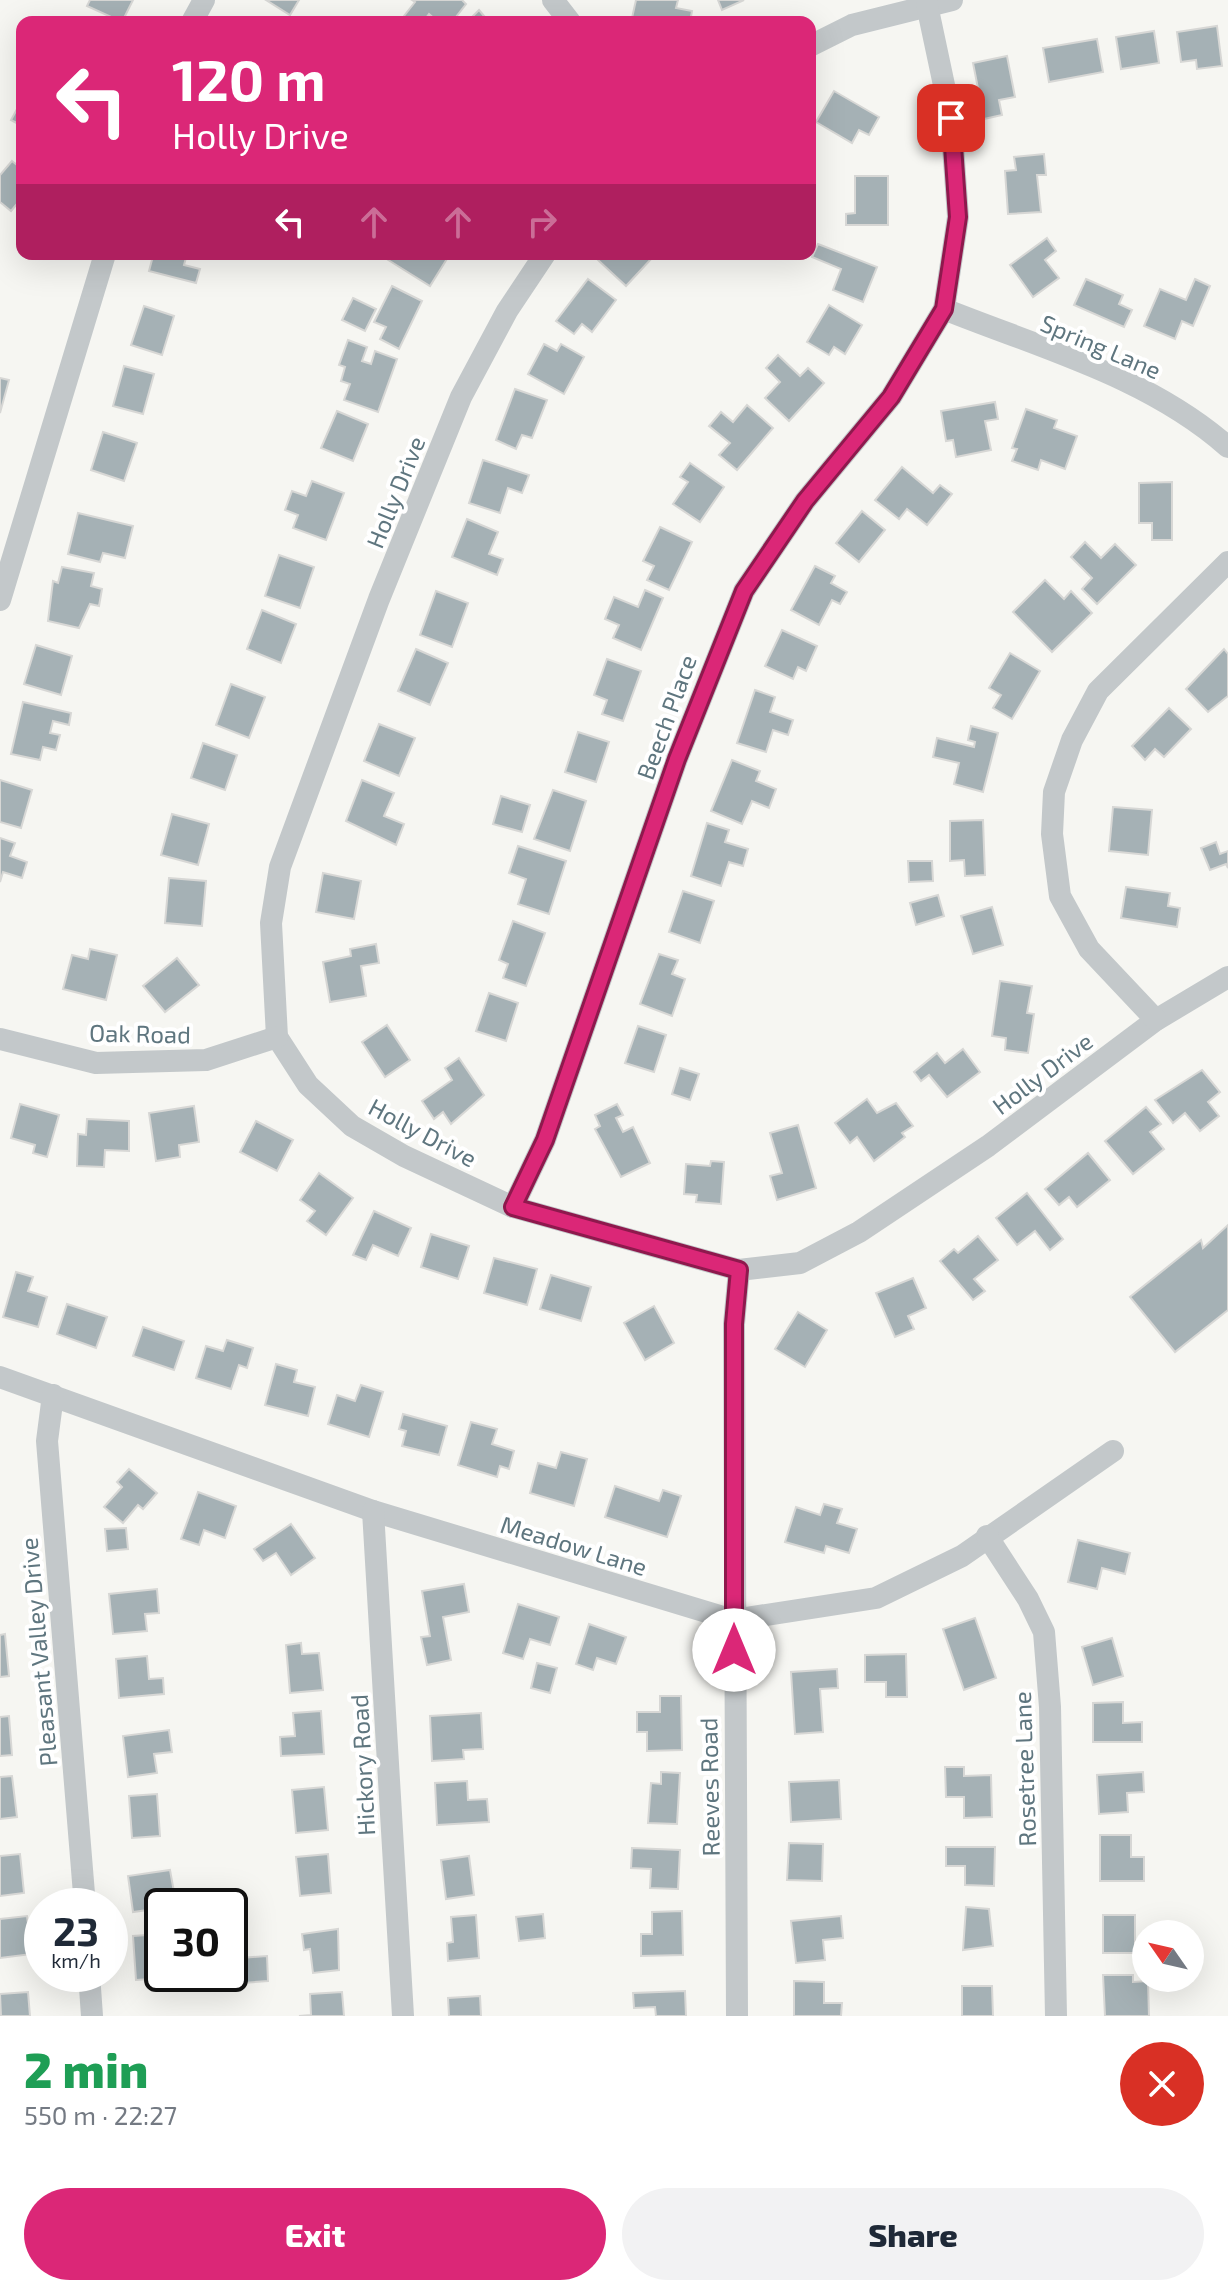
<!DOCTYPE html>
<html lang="en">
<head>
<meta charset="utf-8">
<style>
  :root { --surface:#fff; --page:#f2f2f3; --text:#1f2937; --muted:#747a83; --accent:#db2777 }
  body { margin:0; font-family:"Exo 2",sans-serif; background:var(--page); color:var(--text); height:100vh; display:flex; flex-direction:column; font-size:30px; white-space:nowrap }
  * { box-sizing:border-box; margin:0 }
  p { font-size:26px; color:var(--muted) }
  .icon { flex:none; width:44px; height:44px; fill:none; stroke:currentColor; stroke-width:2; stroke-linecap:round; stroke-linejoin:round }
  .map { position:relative; height:2016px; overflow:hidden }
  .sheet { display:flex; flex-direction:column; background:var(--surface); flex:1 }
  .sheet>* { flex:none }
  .top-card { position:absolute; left:16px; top:16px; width:800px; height:244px; border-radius:16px; box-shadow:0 8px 32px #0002; background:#db2777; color:#fff; overflow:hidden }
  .needle { width:52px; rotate:304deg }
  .fabs { position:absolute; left:1132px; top:1920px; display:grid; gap:16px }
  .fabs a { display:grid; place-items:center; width:72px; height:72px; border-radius:50%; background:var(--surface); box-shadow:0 8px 32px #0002; font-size:40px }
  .speed { position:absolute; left:24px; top:1888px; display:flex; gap:16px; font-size:40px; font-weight:700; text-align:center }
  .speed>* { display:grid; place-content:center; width:104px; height:104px; border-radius:50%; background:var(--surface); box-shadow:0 8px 32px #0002; line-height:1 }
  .speed small { font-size:20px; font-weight:400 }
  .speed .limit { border:4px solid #111; border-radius:12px; background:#fff; color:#111 }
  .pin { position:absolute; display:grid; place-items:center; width:68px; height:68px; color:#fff; margin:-34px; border-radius:16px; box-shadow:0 4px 12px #0006 }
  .me { position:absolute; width:88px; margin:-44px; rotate:0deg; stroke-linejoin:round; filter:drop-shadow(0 0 6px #0008) }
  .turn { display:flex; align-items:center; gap:28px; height:168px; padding:0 24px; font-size:36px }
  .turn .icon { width:104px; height:104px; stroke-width:2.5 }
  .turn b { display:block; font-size:56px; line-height:68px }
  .lanes { display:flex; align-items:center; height:76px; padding:0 24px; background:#0003; justify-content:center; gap:40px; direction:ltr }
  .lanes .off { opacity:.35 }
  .round { display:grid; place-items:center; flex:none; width:84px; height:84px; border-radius:42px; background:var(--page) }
  .head { display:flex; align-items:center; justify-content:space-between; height:136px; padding:0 24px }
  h1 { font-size:48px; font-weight:800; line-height:60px; color:#1e9e55 }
  .primary-button { display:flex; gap:16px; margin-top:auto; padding:16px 24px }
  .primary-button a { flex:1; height:92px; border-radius:48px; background:var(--accent); color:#fff; font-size:32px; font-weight:800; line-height:92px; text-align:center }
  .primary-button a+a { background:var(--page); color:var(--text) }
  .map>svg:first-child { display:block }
  .building { fill:#a5b1b5; stroke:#d7d7d5; stroke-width:2 }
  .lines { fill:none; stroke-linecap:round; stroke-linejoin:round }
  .minor { stroke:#c3c8ca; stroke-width:22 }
  .route-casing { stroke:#8e194d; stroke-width:20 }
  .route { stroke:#db2777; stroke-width:14 }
  .labels { text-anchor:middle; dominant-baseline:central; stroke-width:8; stroke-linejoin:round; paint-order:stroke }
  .street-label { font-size:24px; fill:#5f767f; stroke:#fff }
</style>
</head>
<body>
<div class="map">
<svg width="1228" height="2016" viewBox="0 0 1228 2016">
  <rect width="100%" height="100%" fill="#f6f6f2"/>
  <g class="building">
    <path d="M90 0H133L122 22 87 6Z"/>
    <path d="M266 0H299L290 15Z"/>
    <path d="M412 0H462L466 4 452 22H438L429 14 423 22H412L404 16 415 2Z"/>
    <path d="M636 0H678L676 8 692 11 690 22 632 18Z"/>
    <path d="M718 0H744L722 10Z"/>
    <path d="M479 10 489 22H467Z"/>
    <path d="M1217 26 1222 66 1197 69 1196 60 1181 62 1177 32Z"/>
    <path d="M1154 31 1159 63 1121 69 1116 37Z"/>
    <path d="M1097 39 1103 72 1049 82 1043 48Z"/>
    <path d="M1007 56 1015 97 999 100 1002 115 984 119 973 63Z"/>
    <path d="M834 91 879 117 869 135 859 130 852 143 816 122Z"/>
    <path d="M22 100V126L11 120Z"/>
    <path d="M1044 154 1046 175H1037L1041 212 1008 214 1005 171 1016 170 1014 157Z"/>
    <path d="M12 161 22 169V198L11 211 0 202V175Z"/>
    <path d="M855 176H888V225H846V214L855 213Z"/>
    <path d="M1047 238 1056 251 1045 260 1059 278 1033 297 1010 265Z"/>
    <path d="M818 244 877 267 863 302 833 290 841 269 812 257Z"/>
    <path d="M160 254H187L184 265 200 269 196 283 149 271 153 256 159 257Z"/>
    <path d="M387 254H450L430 286 385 258Z"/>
    <path d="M604 254H648L652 258 626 286 598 260Z"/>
    <path d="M588 279 616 300 592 332 582 324 574 334 556 321Z"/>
    <path d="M1086 279 1123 295 1119 304 1132 310 1124 327 1074 305Z"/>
    <path d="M1195 279 1210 286 1193 326 1182 321 1175 339 1144 326 1160 289 1186 300Z"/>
    <path d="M392 286 422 301 399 349 380 339 386 327 374 322Z"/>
    <path d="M353 298 376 309 365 331 342 320Z"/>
    <path d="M829 305 862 325 845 354 834 347 829 355 807 342Z"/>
    <path d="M144 306 174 316 162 355 131 345Z"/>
    <path d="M348 340 367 347 362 361 371 364 375 351 397 359 378 412 344 400 350 384 341 381 345 367 339 365Z"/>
    <path d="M544 344 557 351 561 344 584 357 564 394 528 374Z"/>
    <path d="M778 355 800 376 808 368 824 383 789 421 765 398 780 382 766 368Z"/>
    <path d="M124 366 154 374 143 414 113 406Z"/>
    <path d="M0 378 9 380 0 413Z"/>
    <path d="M515 389 547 400 532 438 522 435 516 449 496 440Z"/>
    <path d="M995 402 998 419 985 421 991 450 956 457 953 440 946 441 941 411Z"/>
    <path d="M747 405 773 428 737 470 719 455 730 443 709 426 721 412 733 422Z"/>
    <path d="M1026 409 1057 420 1054 428 1077 436 1065 469 1041 460 1038 470 1012 461 1017 449 1012 448Z"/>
    <path d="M337 411 368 424 353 461 321 448Z"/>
    <path d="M103 432 137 443 124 481 91 470Z"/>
    <path d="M483 460 529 475 522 493 508 488 500 513 469 503Z"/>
    <path d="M690 463 724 487 700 522 673 504 688 482 680 477Z"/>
    <path d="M902 467 933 493 940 485 952 494 927 525 907 509 899 519 875 500Z"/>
    <path d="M312 481 344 493 326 540 293 528 298 515 285 510 292 491 306 496Z"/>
    <path d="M1172 482V540H1152V523H1139V483Z"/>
    <path d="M862 511 885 530 859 562 836 543Z"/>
    <path d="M78 513 133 526 125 558 103 553 100 562 68 554Z"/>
    <path d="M467 519 498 532 489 554 503 559 497 575 452 557Z"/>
    <path d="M660 527 692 542 669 590 647 580 654 566 643 561Z"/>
    <path d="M1085 542 1101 558 1115 544 1136 565 1097 604 1082 589 1092 578 1071 557Z"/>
    <path d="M279 555 314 567 300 608 265 596Z"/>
    <path d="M815 566 835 576 831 583 847 592 840 604 832 600 819 625 791 610Z"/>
    <path d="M62 567 94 573 91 586 102 589 99 606 90 604 79 628 48 621 53 581 58 583Z"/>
    <path d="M1045 580 1064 599 1071 591 1092 613 1052 652 1013 612Z"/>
    <path d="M645 590 663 598 641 650 613 638 619 625 605 619 614 597 638 607Z"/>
    <path d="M436 591 468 603 452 647 420 635Z"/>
    <path d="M262 610 296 624 281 663 247 649Z"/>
    <path d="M782 630 817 646 806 671 798 667 793 679 765 666Z"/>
    <path d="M36 645 72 656 61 695 24 684Z"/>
    <path d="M416 649 448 663 430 705 398 691Z"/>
    <path d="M1224 649 1228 654V696L1208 712 1186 689Z"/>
    <path d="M1010 653 1040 671 1012 719 993 708 1001 695 989 688Z"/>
    <path d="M607 659 641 671 623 721 602 714 607 700 594 695Z"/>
    <path d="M231 684 265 697 249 738 216 725Z"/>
    <path d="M755 690 775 697 770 712 793 720 788 735 773 730 766 752 737 743Z"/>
    <path d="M23 702 71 713 69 725 53 721 50 733 60 735 56 750 43 747 40 760 11 754Z"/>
    <path d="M1169 708 1191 729 1164 757 1155 749 1145 760 1132 746Z"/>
    <path d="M379 724 415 738 399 776 364 761Z"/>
    <path d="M971 726 998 733 983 792 954 784 959 763 933 757 937 738 974 747 975 742 968 740Z"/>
    <path d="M578 732 609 742 596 782 565 772Z"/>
    <path d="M203 743 237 755 225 790 191 778Z"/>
    <path d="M732 760 760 771 756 781 776 789 769 808 752 801 742 824 711 811Z"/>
    <path d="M0 780 32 790 21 828 0 822Z"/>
    <path d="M362 780 394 793 384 816 404 824 396 845 346 821Z"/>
    <path d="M553 790 586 801 570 851 534 839Z"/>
    <path d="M501 796 530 805 522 832 493 824Z"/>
    <path d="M1113 807 1152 810 1148 855 1109 851Z"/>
    <path d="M172 814 209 824 198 865 161 855Z"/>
    <path d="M983 820 985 875 965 876 964 860 950 861V821Z"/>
    <path d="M707 823 729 830 725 842 748 849 743 866 729 862 721 886 691 876Z"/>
    <path d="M0 838 15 843 10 856 27 862 22 878 3 872 0 882Z"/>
    <path d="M1216 842 1220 854 1228 851V868L1226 864 1210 870 1201 848Z"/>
    <path d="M518 846 566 861 549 914 518 904 526 879 509 873Z"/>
    <path d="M908 861H932L933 881 909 882Z"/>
    <path d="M323 873 361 881 354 919 316 912Z"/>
    <path d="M169 878 206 881 202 926 165 923Z"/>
    <path d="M1126 887 1170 893 1168 906 1180 908 1177 927 1121 918Z"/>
    <path d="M683 891 714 901 700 943 669 932Z"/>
    <path d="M938 895 944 916 916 925 910 903Z"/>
    <path d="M992 907 1003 945 973 954 961 916Z"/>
    <path d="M513 921 545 933 526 986 503 978 508 964 499 960Z"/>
    <path d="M376 944 379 963 361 966 366 996 330 1002 323 962 351 956 350 949Z"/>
    <path d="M90 949 117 955 106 1000 63 989 72 955 88 959Z"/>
    <path d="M659 954 678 960 672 974 685 979 672 1016 640 1004Z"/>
    <path d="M177 958 199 985 165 1012 143 986Z"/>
    <path d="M1000 981 1032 986 1027 1013 1034 1014 1028 1053 1005 1050 1006 1038 992 1036Z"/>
    <path d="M489 993 518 1003 506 1041 476 1031Z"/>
    <path d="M387 1025 410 1060 385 1077 362 1042Z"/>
    <path d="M638 1026 666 1035 654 1072 625 1063Z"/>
    <path d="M963 1049 980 1072 947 1097 929 1075 921 1081 914 1072 937 1053 945 1063Z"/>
    <path d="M459 1058 484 1095 451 1124 443 1112 434 1119 422 1101 452 1080 445 1068Z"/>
    <path d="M680 1068 699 1074 690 1100 672 1094Z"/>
    <path d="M1202 1070 1220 1092 1208 1102 1219 1116 1200 1131 1185 1113 1173 1123 1155 1100Z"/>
    <path d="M867 1099 877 1113 896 1103 913 1126 902 1133 905 1137 874 1161 857 1137 850 1143 835 1123Z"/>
    <path d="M20 1104 59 1115 47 1157 33 1153 35 1145 11 1138Z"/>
    <path d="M617 1104 623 1115 616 1118 623 1132 633 1127 650 1163 621 1177 595 1129 600 1126 595 1115Z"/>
    <path d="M194 1106 199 1142 179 1145 180 1157 156 1161 149 1113Z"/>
    <path d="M1146 1107 1161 1124 1150 1132 1164 1149 1133 1174 1105 1141Z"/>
    <path d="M87 1119 129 1121V1151L105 1150 104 1167 77 1166 78 1134 86 1135Z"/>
    <path d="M256 1121 293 1140 277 1171 240 1152Z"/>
    <path d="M798 1125 816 1188 777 1200 770 1176 782 1173 770 1133Z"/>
    <path d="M1088 1153 1110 1180 1077 1207 1069 1197 1059 1205 1045 1189Z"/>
    <path d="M711 1161 724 1162 721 1204 696 1202 697 1195 684 1194 686 1164 710 1166Z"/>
    <path d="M319 1173 353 1198 326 1235 307 1221 315 1211 300 1200Z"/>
    <path d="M1027 1193 1063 1239 1050 1250 1035 1231 1017 1245 996 1218Z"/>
    <path d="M374 1211 411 1228 398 1256 373 1245 366 1260 353 1255Z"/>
    <path d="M1228 1225V1310L1175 1352 1130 1297 1201 1240 1203 1248Z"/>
    <path d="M431 1234 469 1246 458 1279 421 1267Z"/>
    <path d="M978 1236 998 1260 974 1279 985 1291 973 1300 940 1261 954 1249 958 1253Z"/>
    <path d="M494 1258 537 1269 527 1305 484 1293Z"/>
    <path d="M16 1272 33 1277 28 1291 47 1297 38 1327 3 1317Z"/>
    <path d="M551 1275 591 1287 581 1321 540 1309Z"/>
    <path d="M913 1278 926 1308 908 1316 914 1329 895 1337 876 1293Z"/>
    <path d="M67 1304 107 1317 96 1348 57 1334Z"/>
    <path d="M654 1306 674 1343 645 1360 624 1323Z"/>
    <path d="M798 1312 827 1330 805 1367 775 1349Z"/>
    <path d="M143 1327 184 1341 174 1370 133 1356Z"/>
    <path d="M227 1340 253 1348 247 1368 239 1365 231 1389 196 1378 206 1346 223 1351Z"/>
    <path d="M276 1364 297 1370 294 1382 315 1387 308 1416 265 1405Z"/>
    <path d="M361 1385 383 1392 369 1437 328 1424 337 1395 355 1401Z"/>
    <path d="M403 1414 447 1426 439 1455 402 1446 406 1431 399 1429Z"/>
    <path d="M471 1422 497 1429 492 1444 514 1451 509 1469 500 1466 497 1477 458 1465Z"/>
    <path d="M561 1452 587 1459 574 1506 530 1493 538 1463 556 1468Z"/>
    <path d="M129 1469 157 1493 143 1509 138 1505 123 1523 104 1507 122 1487 117 1482Z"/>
    <path d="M615 1486 659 1501 663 1490 681 1496 667 1537 605 1517Z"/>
    <path d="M198 1492 236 1506 225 1538 204 1530 199 1545 181 1539Z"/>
    <path d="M824 1504 842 1509 837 1523 857 1529 849 1553 826 1546 824 1553 785 1542 796 1507 820 1515Z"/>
    <path d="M291 1524 315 1558 291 1575 276 1553 263 1561 254 1549Z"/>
    <path d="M126 1528 128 1549 107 1551 105 1529Z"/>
    <path d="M1078 1540 1130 1553 1125 1574 1102 1568 1097 1589 1068 1582Z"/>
    <path d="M464 1584 469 1612 443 1617 451 1660 427 1665 421 1637 430 1636 422 1591Z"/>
    <path d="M157 1589 159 1613 145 1614 147 1631 113 1634 109 1594Z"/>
    <path d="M518 1604 559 1617 550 1645 530 1639 523 1659 503 1653Z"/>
    <path d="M975 1618 996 1678 964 1690 943 1629Z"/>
    <path d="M589 1624 626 1637 616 1664 597 1658 593 1670 576 1664Z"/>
    <path d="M5 1634 9 1676 0 1677V1635Z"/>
    <path d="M1112 1638 1123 1676 1093 1685 1082 1647Z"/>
    <path d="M301 1643 302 1654 319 1653 323 1690 290 1693 286 1645Z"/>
    <path d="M906 1654 907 1697H886V1682H865V1655Z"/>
    <path d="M147 1656 149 1679 163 1678 164 1694 119 1698 116 1659Z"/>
    <path d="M537 1663 557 1668 550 1693 531 1688Z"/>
    <path d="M837 1669 838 1688 820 1689 823 1732 795 1734 791 1672Z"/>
    <path d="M660 1696H681L682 1750 647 1751V1732H637V1712H660Z"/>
    <path d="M1123 1702V1723L1142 1722V1742H1093V1703Z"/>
    <path d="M321 1711 324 1754 281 1756 280 1737 295 1736 293 1713Z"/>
    <path d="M481 1713 483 1749 463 1750 464 1759 432 1761 430 1716Z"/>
    <path d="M9 1716 12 1755 0 1756V1717Z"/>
    <path d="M169 1730 172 1752 154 1754 157 1773 128 1777 123 1736Z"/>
    <path d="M945 1767H964V1776L991 1775 992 1817 964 1818V1797H946Z"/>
    <path d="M661 1772 680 1773 677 1824 648 1823 651 1783 661 1784Z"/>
    <path d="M1143 1772 1144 1792 1127 1793 1128 1812 1099 1814 1097 1775Z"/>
    <path d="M12 1776 17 1817 0 1819V1777Z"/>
    <path d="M839 1780 841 1819 791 1822 789 1782Z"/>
    <path d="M467 1781 468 1800 487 1799 489 1822 437 1825 435 1783Z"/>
    <path d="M324 1787 328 1830 296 1833 292 1790Z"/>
    <path d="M157 1794 160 1836 132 1838 129 1796Z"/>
    <path d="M1100 1835H1131V1857H1144V1881H1100Z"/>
    <path d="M789 1843 823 1844 822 1881 787 1880Z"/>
    <path d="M946 1847H995L994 1886 965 1885V1866H946Z"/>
    <path d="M632 1848 680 1850 678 1889 650 1888 651 1869 631 1868Z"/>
    <path d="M20 1854 24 1893 0 1896V1856Z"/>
    <path d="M328 1854 331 1893 300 1896 296 1857Z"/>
    <path d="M469 1856 474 1895 446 1899 441 1860Z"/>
    <path d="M170 1870 174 1892 162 1893V1908L133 1912 128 1876Z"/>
    <path d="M966 1907 989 1909 993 1946 963 1950Z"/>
    <path d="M682 1911 683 1955 641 1956V1934H652V1912Z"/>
    <path d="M543 1914 545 1938 519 1941 516 1917Z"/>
    <path d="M476 1915 479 1958 448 1961 447 1943 453 1942 451 1917Z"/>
    <rect x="1103" y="1915" width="32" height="38"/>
    <path d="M27 1916 32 1954 0 1958V1919Z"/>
    <path d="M841 1916 843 1938 823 1940 825 1960 796 1963 791 1921Z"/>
    <path d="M338 1929 339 1970 313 1973 310 1949 304 1950 302 1934Z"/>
    <path d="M162 1934V1974H167V1978L136 1980 133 1936Z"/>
    <path d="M267 1956 268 1981 243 1983 241 1958Z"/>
    <path d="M1103 1975H1133V1982L1148 1981 1149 2016H1105Z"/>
    <path d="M794 1981 824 1982V2003H842L841 2016H794Z"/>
    <path d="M962 1986H992L993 2016H962Z"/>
    <path d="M685 1991 686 2016H656L655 2007 634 2008 633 1993Z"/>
    <path d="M28 1992 30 2016H1L0 1994Z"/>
    <path d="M342 1992 344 2016H299L311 2015 310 1994Z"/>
    <path d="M480 1996 481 2016H449L448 1998Z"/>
  </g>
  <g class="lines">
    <g class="minor">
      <path d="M553 0 570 22"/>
      <path d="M192 22 204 0"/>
      <path d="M810 46 852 25 952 0"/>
      <path d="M545 254 507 311 461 397 379 599 280 867 271 923 277 1037 308 1085 352 1126 404 1156 513 1207 739 1270 800 1263 859 1232 988 1146 1156 1020 1228 977"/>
      <path d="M944 309C1041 348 1149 377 1228 447"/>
      <path d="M0 600 105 254"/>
      <path d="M1156 1020 1089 949 1060 896 1052 834 1054 792 1072 740 1098 691 1228 562"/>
      <path d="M0 1039 96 1063 206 1060 277 1037"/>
      <path d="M513 1207 545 1140 677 759 744 591 805 501 891 397 944 309 958 217 951 118 927 5"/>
      <path d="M0 1377 373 1511 733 1620 876 1598 962 1556 1113 1451"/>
      <path d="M53 1395 47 1441 85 1906"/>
      <path d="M373 1511 403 2016"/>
      <path d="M987 1536 1028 1599 1044 1632 1050 1707 1056 2016"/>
      <path d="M89 1974 92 2016"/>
      <path d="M737 2016 734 1324 739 1270"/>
    </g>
  </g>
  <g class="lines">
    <g class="route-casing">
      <path id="route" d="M734 1650V1324L739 1270 513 1207 545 1140 677 759 744 591 805 501 891 397 944 309 958 217 951 118"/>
    </g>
    <use href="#route" class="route"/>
  </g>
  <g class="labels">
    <g class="street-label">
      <text transform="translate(1101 346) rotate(23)">Spring Lane</text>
      <text transform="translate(395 492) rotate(-68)">Holly Drive</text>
      <text transform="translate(666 717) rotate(-70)">Beech Place</text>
      <text transform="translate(140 1033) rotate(1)">Oak Road</text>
      <text transform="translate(1042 1073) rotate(-37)">Holly Drive</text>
      <text transform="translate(423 1132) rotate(28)">Holly Drive</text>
      <text transform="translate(574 1545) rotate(17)">Meadow Lane</text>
      <text transform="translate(38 1652) rotate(-95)">Pleasant Valley Drive</text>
      <text transform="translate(362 1765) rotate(-93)">Hickory Road</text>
      <text transform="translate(1024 1769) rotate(-92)">Rosetree Lane</text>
      <text transform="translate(709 1787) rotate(-91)">Reeves Road</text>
    </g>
  </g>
</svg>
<div class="fabs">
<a><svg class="needle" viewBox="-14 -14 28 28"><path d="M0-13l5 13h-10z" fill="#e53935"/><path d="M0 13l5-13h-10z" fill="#747a83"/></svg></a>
</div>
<div class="speed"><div>23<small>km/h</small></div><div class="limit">30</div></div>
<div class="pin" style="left:951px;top:118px;background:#d93025"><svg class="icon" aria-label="arrive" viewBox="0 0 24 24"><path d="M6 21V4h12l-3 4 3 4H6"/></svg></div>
<svg class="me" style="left:734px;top:1650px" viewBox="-20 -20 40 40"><circle r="19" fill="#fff"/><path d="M0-13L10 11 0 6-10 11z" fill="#db2777"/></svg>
<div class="top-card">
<div class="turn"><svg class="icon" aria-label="left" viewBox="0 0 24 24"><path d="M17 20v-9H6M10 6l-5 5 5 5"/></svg><div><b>120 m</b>Holly Drive</div></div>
<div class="lanes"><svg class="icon" aria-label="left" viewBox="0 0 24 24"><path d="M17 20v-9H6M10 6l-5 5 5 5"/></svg><svg class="icon off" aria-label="ahead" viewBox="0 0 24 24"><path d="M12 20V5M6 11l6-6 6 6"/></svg><svg class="icon off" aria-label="ahead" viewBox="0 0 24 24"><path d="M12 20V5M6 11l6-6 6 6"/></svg><svg class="icon off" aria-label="right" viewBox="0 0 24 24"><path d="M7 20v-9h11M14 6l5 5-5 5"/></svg></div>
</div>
</div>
<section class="sheet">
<div class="head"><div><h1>2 min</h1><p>550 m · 22:27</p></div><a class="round" style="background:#d93025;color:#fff"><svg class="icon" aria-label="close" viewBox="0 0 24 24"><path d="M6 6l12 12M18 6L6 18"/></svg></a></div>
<div class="primary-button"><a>Exit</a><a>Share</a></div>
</section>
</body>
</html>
